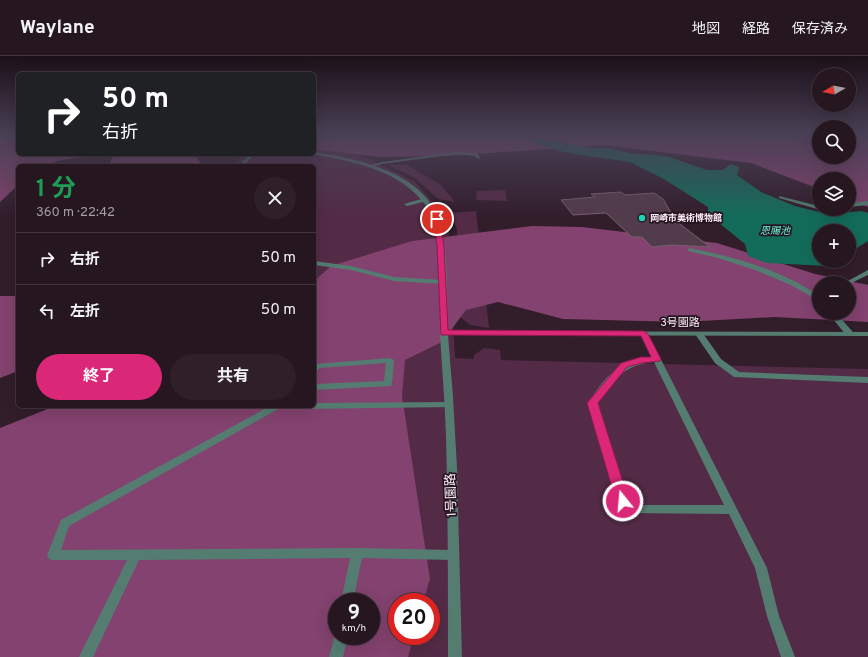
<!DOCTYPE html>
<html lang="ja">
<head>
<meta charset="utf-8">
<style>
  :root { --surface:#261620; --page:#2e1f29; --text:#f1f3f6; --muted:#a49fa5; --line:#42353e; --accent:#db2777 }
  body { margin:0; font-family:Overpass,"Noto Sans JP",sans-serif; background:var(--page); color:var(--text); height:100vh; display:flex; flex-direction:column; font-size:15px; white-space:nowrap }
  * { box-sizing:border-box; margin:0 }
  p { font-size:13px; color:var(--muted) }
  .icon { flex:none; width:22px; height:22px; fill:none; stroke:currentColor; stroke-width:2; stroke-linecap:round; stroke-linejoin:round }
  .map { position:relative; flex:1; overflow:hidden }
  .details { position:absolute; left:16px; top:108px; width:300px; height:244px; display:flex; flex-direction:column; background:var(--surface); border-radius:6px; box-shadow:0 4px 16px #0002,0 0 0 1px var(--line) }
  .details>* { flex:none }
  .guide { position:absolute; left:16px; top:16px; width:300px; height:84px; border-radius:6px; box-shadow:0 4px 16px #0002,0 0 0 1px var(--line); background:#202124; color:#fff; overflow:hidden }
  .needle { width:26px; rotate:261deg }
  .fabs { position:absolute; left:812px; top:12px; display:grid; gap:8px }
  .fabs a { display:grid; place-items:center; width:44px; height:44px; border-radius:50%; background:var(--surface); box-shadow:0 4px 16px #0002,0 0 0 1px var(--line); font-size:20px }
  .speed { position:absolute; left:328px; top:537px; display:flex; gap:8px; font-size:20px; font-weight:700; text-align:center }
  .speed>* { display:grid; place-content:center; width:52px; height:52px; border-radius:50%; background:var(--surface); box-shadow:0 4px 16px #0002,0 0 0 1px var(--line); line-height:1 }
  .speed small { font-size:10px; font-weight:400 }
  .speed .limit { border:6px solid #d22; background:#fff; color:#111 }
  .pin { position:absolute; display:grid; place-items:center; width:34px; height:34px; color:#fff; margin:-17px; border:2px solid #fff; border-radius:50%; box-shadow:0 1px 4px #0007 }
  .me { position:absolute; width:44px; margin:-22px; rotate:343deg; stroke-linejoin:round; filter:drop-shadow(0 0 3px #0008) }
  .turn { display:flex; align-items:center; gap:14px; height:84px; padding:0 20px; font-size:18px }
  .turn .icon { width:52px; height:52px; stroke-width:2.5 }
  .turn b { display:block; font-size:28px; line-height:34px }
  .round { display:grid; place-items:center; flex:none; width:42px; height:42px; border-radius:21px; background:var(--page) }
  .overview { display:flex; align-items:center; justify-content:space-between; height:68px; padding:0 20px }
  h1 { font-size:24px; font-weight:700; line-height:30px; color:#1e9e55 }
  .action { display:flex; gap:8px; margin-top:auto; padding:8px 20px }
  .action a { flex:1; height:46px; border-radius:24px; background:var(--accent); color:#fff; font-size:16px; font-weight:700; line-height:46px; text-align:center }
  .action a+a { background:var(--page); color:var(--text) }
  ul { padding:0; list-style:none }
  li { display:flex; align-items:center; gap:12px; height:52px; padding:0 20px; border-top:1px solid var(--line) }
  li div { flex:1 }
  li b { display:block; font-size:15px }
  li em { font-style:normal }
  header { display:flex; align-items:center; gap:24px; box-sizing:border-box; height:56px; padding:0 20px; background:var(--surface); border-bottom:1px solid var(--line) }
  header strong { font-size:19px }
  nav { display:flex; gap:22px; margin-inline-start:auto; font-size:14px }
  .map>svg:first-child { display:block }
  .green { fill:#532b46; fill-rule:evenodd }
  .forest { fill:#83426f; fill-rule:evenodd }
  .water { fill:#136c5a }
  .building { fill:#523b4a; stroke:#775f6e }
  .lines { fill:none; stroke-linecap:round; stroke-linejoin:round }
  .service { fill:#557c71; fill-rule:evenodd }
  .minor { fill:#557c71; fill-rule:evenodd }
  .tertiary { fill:#557c71; fill-rule:evenodd }
  .route { fill:#db2777; stroke:#8e194d }
  .poi-dot { fill:#1ad5b2; stroke:#271421; stroke-width:1.5 }
  .labels { text-anchor:middle; dominant-baseline:central; stroke-width:3.5; stroke-linejoin:round; paint-order:stroke }
  .far-poi-label { font-size:9px; font-weight:bold; fill:#fdeef7; stroke:#271421; text-anchor:start }
  .far-water-label { font-size:10px; font-style:italic; fill:#68fad7; stroke:#271421 }
  .street-label { font-size:11px; fill:#fdeef7; stroke:#271421 }
  .near-street-label { font-size:13px; fill:#fdeef7; stroke:#271421 }
</style>
</head>
<body>
<header>
<strong>Waylane</strong>
<nav><a>地図</a><a>経路</a><a>保存済み</a></nav>
</header>
<div class="map">
<svg width="868" height="601" viewBox="0 0 868 601">
  <rect width="100%" height="100%" fill="#321d2b"/>
  <g class="green">
    <path d="M314 91 336 93 368 102 415 126 448 164 455 302 474 303V299L484 292 500 294 501 304 868 313V601H0L314 350 381 236 314 221V110H233L242 98H314ZM337 546H371V580H337ZM397 546H431V580H397Z"/>
    <path d="M388 109H407L441 129 455 146 438 143 415 122Z"/>
    <path d="M505 134 507 145 476 144 477 135Z"/>
    <path d="M476 155 489 272 470 269 459 260 457 173 450 157Z"/>
  </g>
  <g class="forest">
    <path d="M314 77H819V101H849V77H868V151L849 144V123H819V133L751 107 603 89 447 100 378 101 314 93Z"/>
    <path d="M18 78V98H186L197 102 203 110H108L113 101H82L61 104 43 110H18V129L0 146V79Z"/>
    <path d="M532 170 582 171 717 187 815 218 868 229V266L775 261 683 266 563 263 498 246 466 254 442 286 405 304 402 340 430 523 423 546H397V580H414L408 601H0V372L55 350H314V225L331 210 412 185ZM819 227H849V257H819ZM337 546H371V580H337Z"/>
    <path d="M0 240H18V315L0 322Z"/>
  </g>
  <path class="water" d="M527 82 543 83 592 92H607L630 97 666 100 707 114H722L731 108 739 111 737 119 761 136 795 150 827 158 862 155 868 157V185L849 197V175H819V205H836L828 210 767 207 748 200 745 188 708 158V151L664 123 630 106 568 97 542 90Z"/>
  <path class="building" d="M621 136 625 139 654 137 663 143 676 165 710 191 672 189 652 191 642 181H632L606 157 573 159 561 144 595 141 591 138Z"/>
  <g class="lines">
    <g class="service">
      <path d="M456 96 478 98 480 102 478 103 475 100 456 98 382 108 370 111 368 110 382 106Z"/>
      <path d="M779 140 819 150V153H821H817L779 142Z"/>
      <path d="M425 142 428 144 427 145 407 150 404 148Z"/>
      <path d="M868 145V149L849 151V147Z"/>
      <path d="M690 192C734 201 782 214 819 240V245L791 229 755 214 718 202 688 195 687 194Z"/>
      <path d="M868 214V219L849 228V227H844Z"/>
      <path d="M828 257H836L852 275 853 277 852 279H846Z"/>
      <path d="M641 276H647L648 278 767 512 779 560 795 601H781L767 560 755 512 729 458 629 457 625 456 618 445 588 347C605 321 619 304 652 301L640 278ZM654 306 724 449H632L628 443 597 347C615 324 622 309 654 306Z"/>
      <path d="M696 276H702L721 303 739 316 868 321V327L734 321 715 307 695 278Z"/>
      <path d="M390 302 394 304 392 328 391 330 314 334V328L384 325 386 307 320 312 314 317 315 308Z"/>
      <path d="M449 346 452 347 453 349 452 351 304 353 301 352 300 350H314V347Z"/>
      <path d="M270 350H281L280 352 69 470 61 494 357 492 453 494 457 495 459 499 457 503 453 504 362 502 353 546H341L350 502 139 504 93 601H79L127 504H53L49 503 47 499 61 464Z"/>
      <path d="M336 575 337 580H348L343 601H329Z"/>
    </g>
    <g class="minor">
      <path d="M251 98H255L243 110H238Z"/>
      <path d="M314 205 351 210 394 221 442 224 445 226 442 228 394 225 351 214 314 209Z"/>
    </g>
    <g class="tertiary">
      <path d="M0 79 18 80V82L0 81Z"/>
      <path d="M314 96C358 103 424 116 439 165 450 200 446 239 448 275L868 276V280L448 279 453 341 457 412 462 601H448C448 528 448 454 446 381 445 347 442 313 440 279 439 245 447 178 427 151 401 114 355 106 313 98Z"/>
    </g>
  </g>
  <linearGradient id="sky" x2="0" y2="1"><stop stop-color="#1c1018"/><stop offset="0.48" stop-color="#494055"/><stop offset="1" stop-color="#494055" stop-opacity="0"/></linearGradient>
  <rect width="868" height="161" fill="url(#sky)"/>
  <path class="route" d="M437 161 440 163 444 190 448 274 644 275 648 278 661 303 660 305 642 307 627 311 598 347 629 445 627 449 623 450 618 449 616 445 587 347 621 307 641 301H651L641 280 441 279 437 190 434 163Z"/>
  <circle class="poi-dot" cx="642" cy="162" r="4"/>
  <g class="labels">
    <g class="far-poi-label">
      <text x="650" y="162">岡崎市美術博物館</text>
    </g>
    <g class="far-water-label">
      <text x="775" y="175">恩賜池</text>
    </g>
    <g class="street-label">
      <text x="680" y="267">3号園路</text>
    </g>
    <g class="near-street-label">
      <text transform="translate(452 439) rotate(-92)">1号園路</text>
    </g>
  </g>
</svg>
<div class="fabs">
<a><svg class="needle" viewBox="-14 -14 28 28"><path d="M0-13l5 13h-10z" fill="#e53935"/><path d="M0 13l5-13h-10z" fill="#a49fa5"/></svg></a>
<a><svg class="icon" aria-label="search" viewBox="0 0 24 24"><circle cx="10" cy="10" r="6"/><path d="M15 15l6 6"/></svg></a>
<a><svg class="icon" aria-label="layers" viewBox="0 0 24 24"><path d="M12 4l9 5-9 5-9-5zM3 14l9 5 9-5"/></svg></a>
<a>+</a>
<a>−</a>
</div>
<div class="speed"><div>9<small>km/h</small></div><div class="limit">20</div></div>
<div class="pin" style="left:437px;top:163px;background:#d93025"><svg class="icon" aria-label="arrive" viewBox="0 0 24 24"><path d="M6 21V4h12l-3 4 3 4H6"/></svg></div>
<svg class="me" style="left:623px;top:445px" viewBox="-20 -20 40 40"><circle r="17" fill="#db2777" stroke="#fff" stroke-width="3"/><path d="M0-11L8 9 0 5-8 9z" fill="#fff"/></svg>
<div class="guide">
<div class="turn"><svg class="icon" aria-label="right" viewBox="0 0 24 24"><path d="M7 20v-9h11M14 6l5 5-5 5"/></svg><div><b>50 m</b>右折</div></div>
</div>
<section class="details">
<div class="overview"><div><h1>1 分</h1><p>360 m · 22:42</p></div><a class="round"><svg class="icon" aria-label="close" viewBox="0 0 24 24"><path d="M6 6l12 12M18 6L6 18"/></svg></a></div>
<ul>
<li><svg class="icon" aria-label="right" viewBox="0 0 24 24"><path d="M7 20v-9h11M14 6l5 5-5 5"/></svg><div><b>右折</b></div><em>50 m</em></li>
<li><svg class="icon" aria-label="left" viewBox="0 0 24 24"><path d="M17 20v-9H6M10 6l-5 5 5 5"/></svg><div><b>左折</b></div><em>50 m</em></li>
</ul>
<div class="action"><a>終了</a><a>共有</a></div>
</section>
</div>
</body>
</html>
